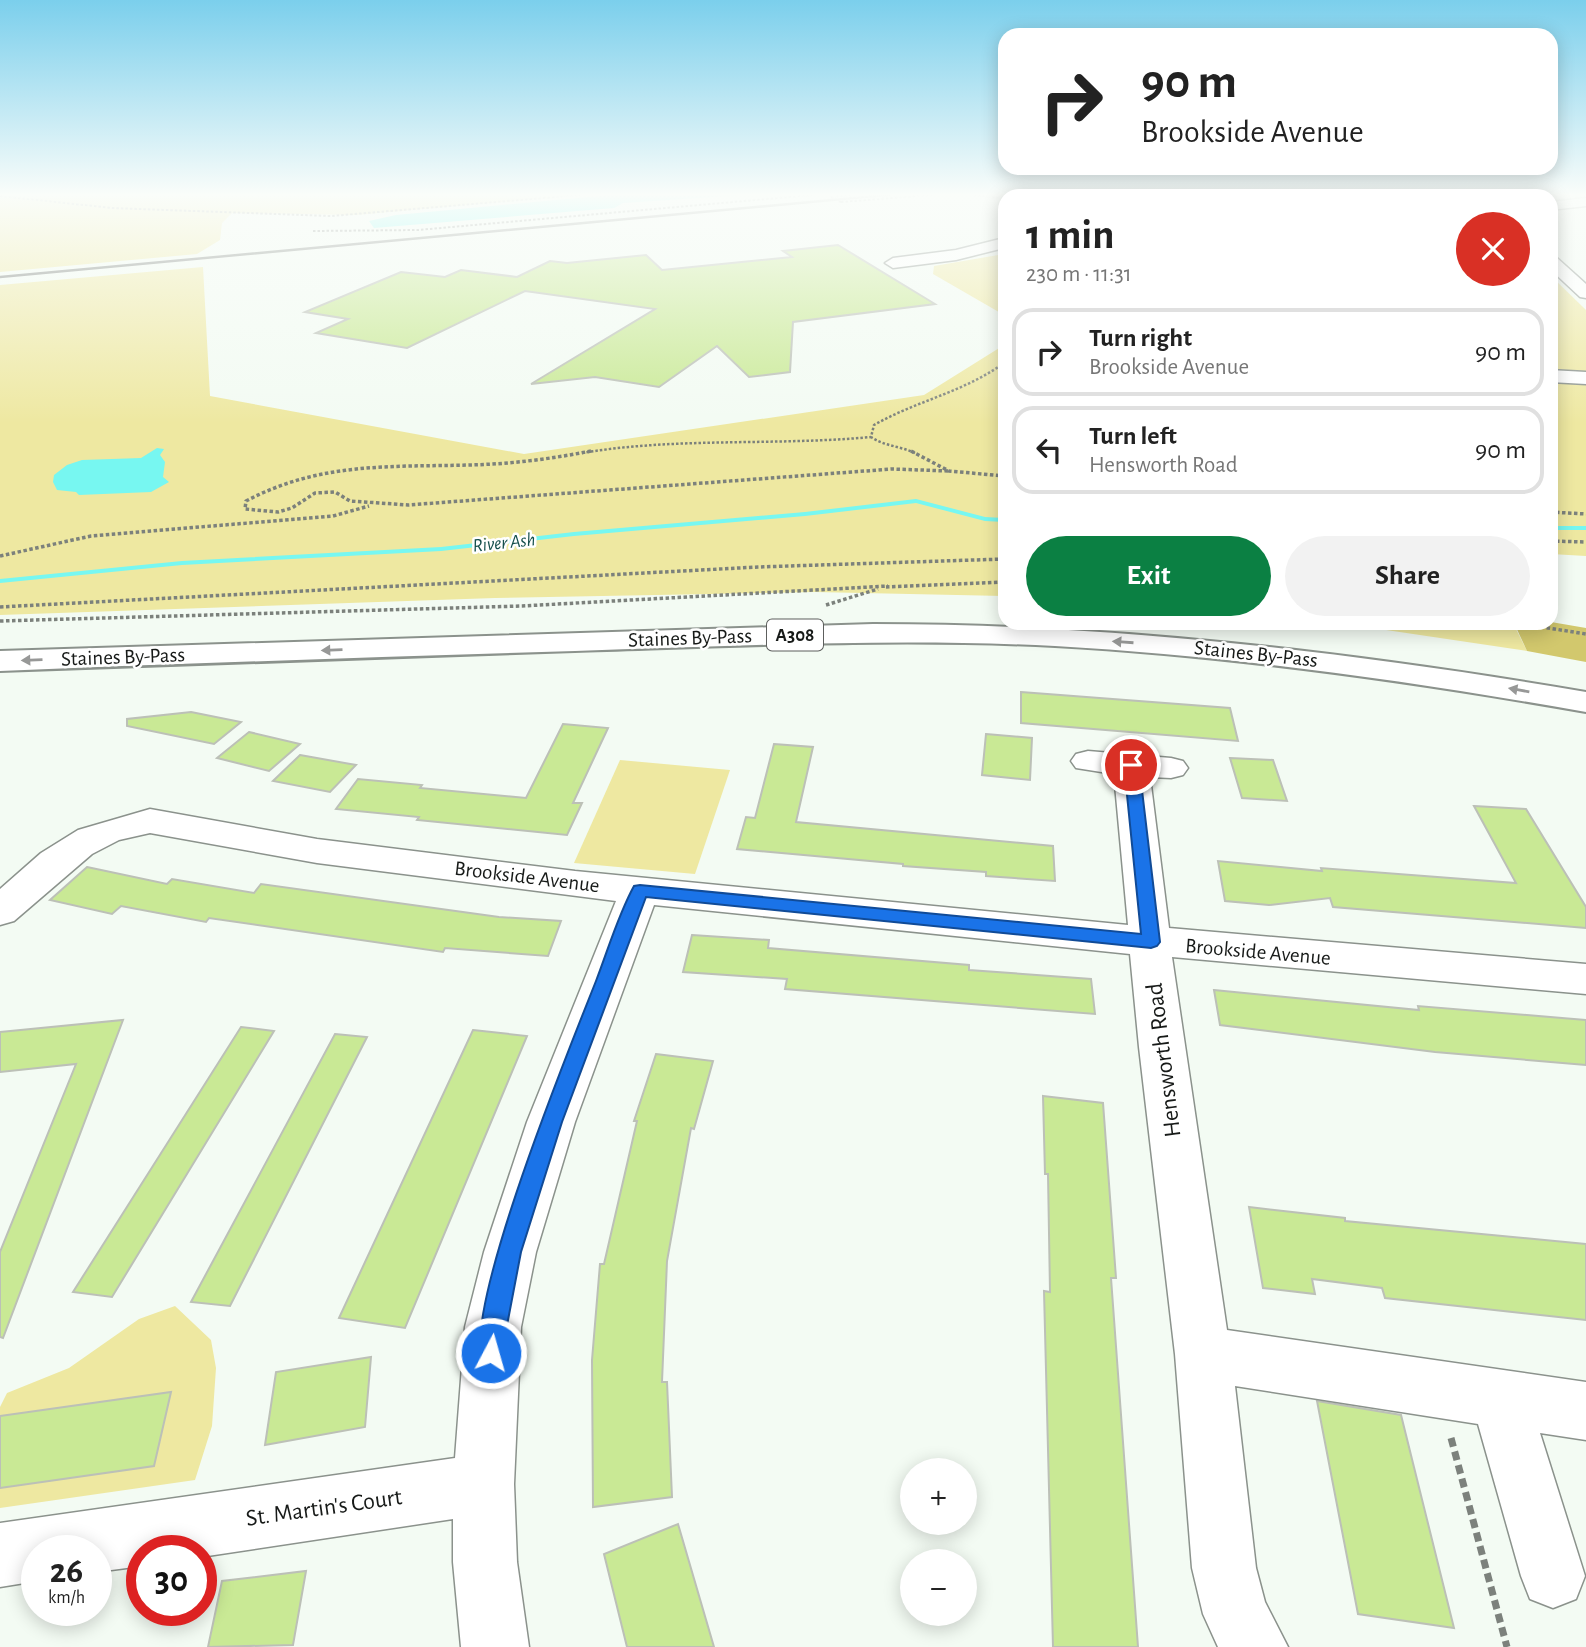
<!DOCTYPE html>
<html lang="en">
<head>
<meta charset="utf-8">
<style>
  :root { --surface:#fff; --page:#f2f2f2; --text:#222; --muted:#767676; --line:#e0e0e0; --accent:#0b8043 }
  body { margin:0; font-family:"Alegreya Sans",sans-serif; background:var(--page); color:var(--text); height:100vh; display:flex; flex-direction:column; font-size:26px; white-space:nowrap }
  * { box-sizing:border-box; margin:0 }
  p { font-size:23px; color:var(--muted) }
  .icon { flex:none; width:38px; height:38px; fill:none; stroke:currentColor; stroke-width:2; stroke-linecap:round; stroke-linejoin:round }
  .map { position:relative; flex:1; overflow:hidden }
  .details { position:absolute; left:998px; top:189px; width:560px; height:441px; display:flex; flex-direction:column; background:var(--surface); border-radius:21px; box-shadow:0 4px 18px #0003 }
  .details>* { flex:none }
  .hud { position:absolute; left:998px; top:28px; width:560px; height:147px; border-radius:21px; box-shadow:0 4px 18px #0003; background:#fff; color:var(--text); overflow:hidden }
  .fabs { position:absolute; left:900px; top:1458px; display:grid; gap:14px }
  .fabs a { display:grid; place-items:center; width:77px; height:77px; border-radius:50%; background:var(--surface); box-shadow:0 4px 18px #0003; font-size:35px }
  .speed { position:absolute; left:21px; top:1535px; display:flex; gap:14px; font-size:35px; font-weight:700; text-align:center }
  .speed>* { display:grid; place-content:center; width:91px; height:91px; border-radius:50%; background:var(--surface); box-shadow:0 4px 18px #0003; line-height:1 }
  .speed small { font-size:18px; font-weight:400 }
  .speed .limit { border:10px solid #d22; background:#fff; color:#111 }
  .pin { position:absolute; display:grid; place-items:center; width:60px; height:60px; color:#fff; margin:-30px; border:4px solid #fff; border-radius:50%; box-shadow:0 2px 7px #0007 }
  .me { position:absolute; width:77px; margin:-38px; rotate:6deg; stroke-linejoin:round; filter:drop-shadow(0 0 5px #0008) }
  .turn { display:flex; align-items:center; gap:24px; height:147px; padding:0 28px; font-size:32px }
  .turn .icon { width:91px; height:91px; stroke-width:2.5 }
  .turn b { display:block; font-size:49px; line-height:60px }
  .round { display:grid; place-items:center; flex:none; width:74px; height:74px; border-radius:37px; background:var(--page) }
  .summary { display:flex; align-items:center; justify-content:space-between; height:119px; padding:0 28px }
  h1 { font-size:42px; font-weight:600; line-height:52px }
  .action { display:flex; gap:14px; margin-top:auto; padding:14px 28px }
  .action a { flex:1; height:80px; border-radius:42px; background:var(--accent); color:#fff; font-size:28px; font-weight:600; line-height:80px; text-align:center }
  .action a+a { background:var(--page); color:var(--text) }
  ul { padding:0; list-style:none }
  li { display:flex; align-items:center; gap:21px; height:88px; margin:0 14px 10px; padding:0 14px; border:4px solid var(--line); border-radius:21px }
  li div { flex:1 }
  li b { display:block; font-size:26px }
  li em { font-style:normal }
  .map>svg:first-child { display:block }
  .green { fill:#eee8a1 }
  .forest { fill:#d2c86d }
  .water { fill:#77f7f1 }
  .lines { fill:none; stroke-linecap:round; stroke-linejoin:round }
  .stream { fill:#77f7f1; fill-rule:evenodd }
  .building { fill:#c9e995; stroke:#bcc0b7; stroke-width:2 }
  .minor-casing { stroke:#8b928c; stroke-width:3 }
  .highway-casing { stroke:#8b928c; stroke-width:4 }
  .path-far3 { stroke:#7c817c; stroke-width:2; stroke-dasharray:2.5 2; stroke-linecap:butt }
  .path-far2 { stroke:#7c817c; stroke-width:2.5; stroke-dasharray:2.5 2; stroke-linecap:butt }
  .path-far1 { stroke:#7c817c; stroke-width:3.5; stroke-dasharray:3.5 2.5; stroke-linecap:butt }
  .path { stroke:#7c817c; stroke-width:7; stroke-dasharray:9 5; stroke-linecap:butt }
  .minor { fill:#fff; fill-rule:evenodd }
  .highway { fill:#fff; fill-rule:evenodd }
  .rail { stroke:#777c77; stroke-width:2.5 }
  .path-bridge { stroke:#7c817c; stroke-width:2; stroke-dasharray:2.5 2; stroke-linecap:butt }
  .oneway { fill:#979897 }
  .route { fill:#1a73e8; stroke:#114b97; stroke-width:2 }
  .labels { text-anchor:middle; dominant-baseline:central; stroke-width:5; stroke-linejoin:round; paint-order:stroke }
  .far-water-label { font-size:19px; font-style:italic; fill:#144e4b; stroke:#fff }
  .shield { fill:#fff; stroke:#5d5f5d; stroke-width:2 }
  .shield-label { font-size:19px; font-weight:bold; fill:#171a18 }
  .street-label { font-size:21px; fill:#171a18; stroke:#fff }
  .near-street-label { font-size:24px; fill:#171a18; stroke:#fff }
</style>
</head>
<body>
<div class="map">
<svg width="1586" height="1647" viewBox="0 0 1586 1647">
  <rect width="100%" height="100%" fill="#f3fbf3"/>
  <g class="green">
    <path d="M0 193H602L356 215 232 213 222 223 220 240 197 254 0 272Z"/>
    <path d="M1152 193H1461L1473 196H1161Z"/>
    <path d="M1004 254V315L933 274 934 266Z"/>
    <path d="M203 267 210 396 524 454 924 395 1004 345V596L815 592 495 598 0 615V285Z"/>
    <path d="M1550 275 1586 310V374L1551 373Z"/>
    <path d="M1550 381 1586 383V556L1551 554Z"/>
    <path d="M1339 623H1513L1527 651Z"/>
    <path d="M620 760 730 770 695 874 574 863Z"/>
    <path d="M175 1306 211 1340 216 1368 212 1426 195 1480 0 1508V1488L154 1466 171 1392 0 1416V1407L7 1393 69 1368 139 1319Z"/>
  </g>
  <path class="forest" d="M1551 622 1586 628V662L1527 651 1514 623Z"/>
  <g class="water">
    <path d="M629 193H776L623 203 614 208 374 228 369 221 396 215Z"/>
    <path d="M157 448 164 449 160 455 165 462 163 477 169 482 151 492 79 495 76 492 57 490 53 482 54 475 67 465 82 460 141 458Z"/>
  </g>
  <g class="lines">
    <g class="stream">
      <path d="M916 499 985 517 1004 518V522L985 521 916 503 805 516 574 536 441 551 182 565 0 583V579L182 561 441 547 574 532 805 512Z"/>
      <rect x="1550" y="526" width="36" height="4"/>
    </g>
  </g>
  <g class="building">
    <path d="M838 245 935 304 793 322 790 372 749 377 717 346 659 387 595 377 531 384 655 309 525 291 407 348 316 333 348 319 305 312 401 272 445 277 461 270 517 277 550 261 567 263 646 255 662 270 792 257 783 251Z"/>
    <path d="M1021 692 1230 708 1238 741 1021 723Z"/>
    <path d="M191 712 241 722 214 744 127 726V719Z"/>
    <path d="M563 724 608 728 573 803H582L567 835 417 820 419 817 336 809 358 779 422 785 420 788 526 798Z"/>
    <path d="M249 732 300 744 269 771 217 758Z"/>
    <path d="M986 734 1032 738 1030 780 982 775Z"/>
    <path d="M774 744 813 747 796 822 1053 846 1055 881 986 876V872L903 866V864L737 849 746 817 755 818Z"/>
    <path d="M300 755 356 765 330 792 273 781Z"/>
    <path d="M1230 758 1273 760 1287 801 1242 798Z"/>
    <path d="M1474 806 1526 809 1586 907V928L1333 907 1330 898 1269 905 1225 901 1218 861 1322 871 1321 868 1516 883Z"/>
    <path d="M87 867 167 884 172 879 254 893 261 884 499 917 561 921 548 956 445 948 443 952 209 918 206 922 121 906 112 914 50 900Z"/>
    <path d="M692 935 769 940 768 948 969 965V970L1091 979 1095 1014 785 989 787 979 683 972Z"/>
    <path d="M1214 990 1419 1010 1418 1006 1586 1020V1065L1435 1052 1220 1025Z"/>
    <path d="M123 1020 3 1338 0 1337V1252L76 1064 0 1072V1032Z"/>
    <path d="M241 1027 274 1031 112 1297 73 1292Z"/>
    <path d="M473 1030 527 1036 405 1328 339 1318Z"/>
    <path d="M335 1034 367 1037 230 1306 191 1302Z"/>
    <path d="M656 1054 713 1061 694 1129 691 1128 667 1261 662 1382H667L672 1497 593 1507 592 1360 600 1264H604L637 1121H634Z"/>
    <path d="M1043 1096 1103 1103 1116 1278H1111L1138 1647H1053L1044 1291 1050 1292 1048 1174H1045Z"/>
    <path d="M1249 1207 1345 1218V1221L1586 1244V1320L1385 1298 1382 1288 1312 1279 1315 1294 1263 1288Z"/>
    <path d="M371 1357 365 1427 265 1445 276 1372Z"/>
    <path d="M171 1392 154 1466 0 1488V1416Z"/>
    <path d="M1317 1401 1401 1415 1454 1628 1358 1614Z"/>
    <path d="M678 1524 714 1647H627L604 1554Z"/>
    <path d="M306 1571 293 1645 208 1647 222 1581Z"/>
  </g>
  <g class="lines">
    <g class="minor-casing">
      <g id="minor">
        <path d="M1224 193H1270L1274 196H1220Z"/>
        <path d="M1586 198V206L1550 210V202Z"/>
        <path d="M1004 238V248L956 260 893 268 885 263 893 258 956 250Z"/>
        <path d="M1550 255 1556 257 1586 284V298L1580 297 1550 269Z"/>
        <path d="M1550 370 1586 372V384L1550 382Z"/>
        <path d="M1088 751 1171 758 1183 761 1188 768 1183 775 1171 778 1150 777 1169 928 1586 964V994L1172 957 1227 1330 1586 1382V1440L1540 1433 1585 1576 1576 1599 1553 1608 1530 1599 1521 1576 1478 1424 1235 1386 1256 1568 1265 1602 1288 1647H1218L1203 1614 1192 1568 1175 1354 1139 1047 1130 954 654 905 575 1122 536 1252 521 1327 514 1484 517 1562 529 1647H461L453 1562V1519L201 1557V1550H142V1566L96 1572V1550H37V1581L0 1587V1523L455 1458 465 1327 484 1252 527 1122 616 901 317 863 150 833 119 840 92 854 14 921 0 925V889L41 853 78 830 150 809 317 839 575 871 1128 925 1114 774 1076 768 1071 761 1076 754Z"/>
      </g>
    </g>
    <g class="highway-casing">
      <path id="highway" d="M873 624C1113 624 1350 652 1586 692V712C1410 681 1233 656 1055 646 895 638 735 646 575 651 384 657 192 663 0 671V651Z"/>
    </g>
    <g class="path-far3">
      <path d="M972 193 1044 196"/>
      <path d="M974 195 1004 198"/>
      <path d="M0 196 112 208 331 216 602 193"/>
      <path d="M831 197 875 193"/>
      <path d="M841 202 955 193"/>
      <path d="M313 231 418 230 834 193"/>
    </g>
    <g class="path-far2">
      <path d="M582 453C677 437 774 446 871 437"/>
      <path d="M915 453C900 446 884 446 871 437L874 425C916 401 964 392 1004 363"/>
    </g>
    <g class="path-far1">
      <path d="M591 451C551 459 510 464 470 465 389 467 320 462 246 501L245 509 278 512 292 508 315 493 335 492 350 501 408 505 892 469 949 471"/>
      <path d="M911 451 949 471 1004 476"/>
      <path d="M1550 512 1586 514"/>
      <path d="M1550 541 1586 542"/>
      <path d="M0 556 91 536 333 516 369 506"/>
      <path d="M886 587 1004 582"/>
      <path d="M826 605 878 589"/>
      <path d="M0 607 758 567 1004 559"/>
      <path d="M0 621 522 606 888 586"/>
      <path d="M1517 623 1586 634"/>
    </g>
    <path class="path" d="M1451 1438 1507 1647"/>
    <use href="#minor" class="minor"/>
    <use href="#highway" class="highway"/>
    <path class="rail" d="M0 277 907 193"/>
    <path class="path-bridge" d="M831 197 841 202"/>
  </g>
  <defs><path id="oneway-solid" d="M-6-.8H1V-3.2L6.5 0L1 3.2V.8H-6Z" transform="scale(1.75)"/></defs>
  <g class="oneway">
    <use href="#oneway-solid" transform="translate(1123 642) rotate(-176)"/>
    <use href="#oneway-solid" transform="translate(332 650) rotate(178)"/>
    <use href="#oneway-solid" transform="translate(32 660) rotate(178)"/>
    <use href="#oneway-solid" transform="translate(1519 690) rotate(-170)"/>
  </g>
  <linearGradient id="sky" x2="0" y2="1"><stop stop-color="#7bcfec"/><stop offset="0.46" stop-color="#fafdfa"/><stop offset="1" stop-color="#fafdfa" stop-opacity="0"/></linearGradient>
  <rect width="1586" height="423" fill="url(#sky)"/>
  <path class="route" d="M1131 761 1139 765 1160 942 1157 946 1151 948 646 897 562 1122 521 1252 500 1362 491 1365 483 1362C461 1312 572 1042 596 981 608 950 618 915 634 886L640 885 1141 934 1124 765Z"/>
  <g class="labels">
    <g class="far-water-label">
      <text transform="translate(504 543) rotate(-6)">River Ash</text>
    </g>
    <rect class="shield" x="767" y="619.5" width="56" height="31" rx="5"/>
    <g class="shield-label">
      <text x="795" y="635">A308</text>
    </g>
    <g class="street-label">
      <text transform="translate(690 638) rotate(-2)">Staines By-Pass</text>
      <text transform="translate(1256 654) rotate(6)">Staines By-Pass</text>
      <text transform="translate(123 657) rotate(-2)">Staines By-Pass</text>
      <text transform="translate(527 877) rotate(7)">Brookside Avenue</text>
      <text transform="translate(1258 952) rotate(5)">Brookside Avenue</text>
    </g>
    <g class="near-street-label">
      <text transform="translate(1164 1060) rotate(-97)">Hensworth Road</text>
      <text transform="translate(324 1508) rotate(-8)">St. Martin's Court</text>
    </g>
  </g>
</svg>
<div class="fabs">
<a>+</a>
<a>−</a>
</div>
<div class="speed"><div>26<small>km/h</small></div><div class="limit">30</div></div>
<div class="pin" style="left:1131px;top:765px;background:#d93025"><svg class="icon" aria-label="arrive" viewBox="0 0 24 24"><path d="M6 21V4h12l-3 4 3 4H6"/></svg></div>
<svg class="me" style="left:491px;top:1353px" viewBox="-20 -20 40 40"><circle r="17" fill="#1a73e8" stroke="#fff" stroke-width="3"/><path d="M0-11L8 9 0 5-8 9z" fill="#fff"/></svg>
<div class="hud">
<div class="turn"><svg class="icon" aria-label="right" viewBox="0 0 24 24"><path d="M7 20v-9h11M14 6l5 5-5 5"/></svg><div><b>90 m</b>Brookside Avenue</div></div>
</div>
<section class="details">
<div class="summary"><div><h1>1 min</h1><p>230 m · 11:31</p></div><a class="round" style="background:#d93025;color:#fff"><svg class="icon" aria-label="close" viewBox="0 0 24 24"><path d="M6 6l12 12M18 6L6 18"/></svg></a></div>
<ul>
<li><svg class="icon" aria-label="right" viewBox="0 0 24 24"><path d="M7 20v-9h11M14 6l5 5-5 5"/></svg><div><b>Turn right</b><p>Brookside Avenue</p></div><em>90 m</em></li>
<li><svg class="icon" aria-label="left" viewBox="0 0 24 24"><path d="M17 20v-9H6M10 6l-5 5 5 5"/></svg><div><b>Turn left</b><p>Hensworth Road</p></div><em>90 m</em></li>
</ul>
<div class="action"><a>Exit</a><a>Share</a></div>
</section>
</div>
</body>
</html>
